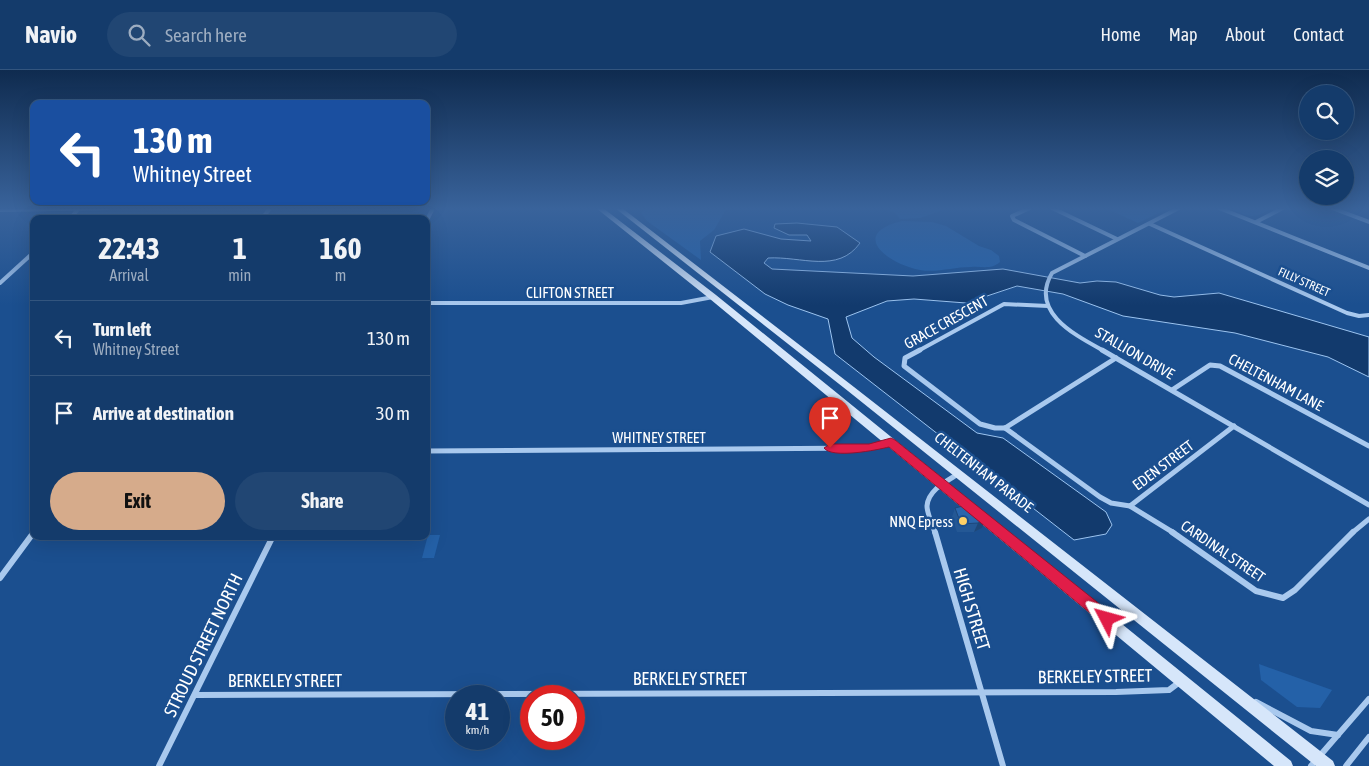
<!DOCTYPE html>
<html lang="en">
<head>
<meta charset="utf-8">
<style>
  :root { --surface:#143b6b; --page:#214673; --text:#f1f3f6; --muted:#9dadc1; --line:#33557e; --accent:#d6ab8b }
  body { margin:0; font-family:"Asap Condensed",sans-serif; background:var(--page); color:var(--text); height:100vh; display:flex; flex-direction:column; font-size:19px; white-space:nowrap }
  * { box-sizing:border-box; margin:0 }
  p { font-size:16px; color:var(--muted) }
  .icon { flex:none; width:28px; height:28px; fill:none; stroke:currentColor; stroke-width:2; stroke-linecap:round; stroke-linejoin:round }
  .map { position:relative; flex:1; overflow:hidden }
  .side { position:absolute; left:30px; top:145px; width:400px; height:325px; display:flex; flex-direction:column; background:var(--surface); border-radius:10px; box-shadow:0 5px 20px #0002,0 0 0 1px var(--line) }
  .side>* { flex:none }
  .top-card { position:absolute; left:30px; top:30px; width:400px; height:105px; border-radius:10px; box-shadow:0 5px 20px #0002,0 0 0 1px var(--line); background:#1a4fa0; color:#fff; overflow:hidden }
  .controls { position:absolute; left:1299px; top:15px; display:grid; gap:10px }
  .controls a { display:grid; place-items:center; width:55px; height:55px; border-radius:50%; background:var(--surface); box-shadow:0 5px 20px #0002,0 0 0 1px var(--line); font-size:25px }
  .speed { position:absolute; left:445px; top:615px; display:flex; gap:10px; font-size:25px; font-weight:700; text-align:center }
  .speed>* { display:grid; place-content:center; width:65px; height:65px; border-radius:50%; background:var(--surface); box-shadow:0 5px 20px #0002,0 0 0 1px var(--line); line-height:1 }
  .speed small { font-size:12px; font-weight:400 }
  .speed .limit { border:8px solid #d22; background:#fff; color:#111 }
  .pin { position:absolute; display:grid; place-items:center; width:42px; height:42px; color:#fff; margin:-51px -21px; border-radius:50% 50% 50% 0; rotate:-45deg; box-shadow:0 0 5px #0007 }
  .pin .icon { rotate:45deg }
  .me { position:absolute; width:55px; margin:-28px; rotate:309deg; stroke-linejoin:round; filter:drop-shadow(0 0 4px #0008) }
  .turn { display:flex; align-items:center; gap:18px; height:105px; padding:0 20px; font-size:22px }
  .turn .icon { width:65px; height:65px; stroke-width:2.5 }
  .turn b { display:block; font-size:35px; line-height:42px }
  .eta { display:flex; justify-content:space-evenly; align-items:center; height:85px; text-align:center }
  .eta b { font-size:30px; font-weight:700; line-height:35px }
  .action { display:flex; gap:10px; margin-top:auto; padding:10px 20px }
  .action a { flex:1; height:58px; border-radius:30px; background:var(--accent); color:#111; font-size:20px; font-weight:700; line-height:58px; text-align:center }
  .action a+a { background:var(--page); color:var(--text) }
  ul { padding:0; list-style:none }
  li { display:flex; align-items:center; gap:15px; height:75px; padding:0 20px; border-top:1px solid var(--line) }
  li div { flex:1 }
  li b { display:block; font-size:19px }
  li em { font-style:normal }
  header { display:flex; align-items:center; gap:30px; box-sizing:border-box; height:70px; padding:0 25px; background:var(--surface); border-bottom:1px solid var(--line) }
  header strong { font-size:24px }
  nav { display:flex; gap:28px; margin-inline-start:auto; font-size:18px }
  .search { width:350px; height:45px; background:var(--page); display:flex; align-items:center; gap:12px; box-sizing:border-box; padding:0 18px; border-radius:28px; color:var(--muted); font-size:19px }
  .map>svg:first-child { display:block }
  .green { fill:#2461a8 }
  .water { fill:#123a6d; stroke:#9cc4f0 }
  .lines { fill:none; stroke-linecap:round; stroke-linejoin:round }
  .street-far2 { stroke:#a9c9ee; stroke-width:4 }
  .street-far1 { stroke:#a9c9ee; stroke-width:5 }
  .street { stroke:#a9c9ee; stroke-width:6 }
  .secondary { fill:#d6e6fa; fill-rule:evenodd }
  .wall { fill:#245895 }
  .shaded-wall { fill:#1d4779 }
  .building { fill:#2a66ad; stroke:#1d4779 }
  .route { fill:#e11d48; stroke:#92132f }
  .poi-dot { fill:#ffd166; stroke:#1b4f8f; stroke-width:2 }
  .labels { text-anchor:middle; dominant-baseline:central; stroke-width:5; stroke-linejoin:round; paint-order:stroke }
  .far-street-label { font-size:12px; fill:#fff; stroke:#1b4f8f }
  .street-label { font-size:15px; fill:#fff; stroke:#1b4f8f }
  .poi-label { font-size:15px; fill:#fff; stroke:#1b4f8f; text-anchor:end }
  .near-street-label { font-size:18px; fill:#fff; stroke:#1b4f8f }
</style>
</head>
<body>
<header>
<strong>Navio</strong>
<div class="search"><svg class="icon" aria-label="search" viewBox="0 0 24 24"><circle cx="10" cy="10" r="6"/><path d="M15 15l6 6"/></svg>Search here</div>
<nav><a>Home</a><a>Map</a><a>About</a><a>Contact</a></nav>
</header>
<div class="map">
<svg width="1369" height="696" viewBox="0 0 1369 696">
  <rect width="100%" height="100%" fill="#1b4f8f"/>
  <g class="green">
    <path d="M648 138H727L714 160 700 171 701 190 647 151 641 143Z"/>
    <path d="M883 138H949L920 148 900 149 895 143Z"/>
    <path d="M1105 138H1169L1138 153Z"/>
    <path d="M1228 138H1273C1252 150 1250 147 1228 138Z"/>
    <path d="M902 151 932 152 946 156 979 176 991 180 999 186 1000 192C991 200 982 196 971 197 953 197 937 203 920 200 888 194 848 164 902 151Z"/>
    <path d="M428 465H440L434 488H422Z"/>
    <path d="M1259 594 1332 620 1320 638 1297 637 1261 610Z"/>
  </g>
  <path class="water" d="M797 153 837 157 860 173C838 204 801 186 768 188L764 193 772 199 913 206 1003 199 1080 213 1097 211 1116 212 1160 225 1174 227 1219 223 1369 267V307L1328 287 1235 263 1123 246 1063 224 1017 216 966 233 914 229 887 231 846 247 852 268 874 287 977 363 1003 368 1106 442 1112 455 1106 464 1074 470 835 284 828 249 788 235 765 224 710 182 716 166 744 159 781 169 811 171 807 165H789L774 158 775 154Z"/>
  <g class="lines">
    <g class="street-far2">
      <path d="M1030 138 1012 146 1014 150 1085 186"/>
      <path d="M1052 138 1117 169"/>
      <path d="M1219 138 1369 198"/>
      <path d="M1332 138 1369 152"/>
      <path d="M70 149 79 138"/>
      <path d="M262 149 270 138"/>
      <path d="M426 152 433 138"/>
      <path d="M1256 152 1283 138"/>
      <path d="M1150 154 1347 243 1359 246 1369 245"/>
      <path d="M0 213 34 182"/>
      <path d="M426 233H681L713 227"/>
      <path d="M918 281 1004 234 1048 236"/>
      <path d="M1104 281C1075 265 1029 242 1052 203L1179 138"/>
    </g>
    <g class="street-far1">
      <path d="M920 280 905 288 904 296 980 354 995 358H1005L1116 288"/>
      <path d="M1102 280 1369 435"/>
      <path d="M1172 320 1210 295 1220 296 1369 376"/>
      <path d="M1005 358 1100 427 1111 433 1130 436 1234 356"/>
      <path d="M426 381 869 378 891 372"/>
      <path d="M1130 436 1174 463"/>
      <path d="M935 463C933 456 927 444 927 436 928 420 947 411 958 404"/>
      <path d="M1352 463 1369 449"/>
    </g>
    <g class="street">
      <path d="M935 462 1003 696"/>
      <path d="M1172 462 1256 521 1283 528 1295 520 1353 462"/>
      <path d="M0 508 34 462"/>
      <path d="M195 625 1116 622 1169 620 1181 611"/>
      <path d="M1256 632 1311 661 1338 665"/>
      <path d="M159 696 273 466"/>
      <path d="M1311 696 1369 629"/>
      <path d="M1346 696 1369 667"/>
    </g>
    <g class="secondary">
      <path d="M0 138H112L108 140 0 142Z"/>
      <path d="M596 138H603L716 225 1291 691 1293 696H1274L710 229Z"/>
      <path d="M615 138H622L854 317 1333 691 1335 696H1316L848 321Z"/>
    </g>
  </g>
  <path class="wall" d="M967 435 982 458 974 462H957L952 447 955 438Z"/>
  <path class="shaded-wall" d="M985 450 982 458 974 462 978 453Z"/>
  <path class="building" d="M967 435 985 450 978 453 961 454 955 438Z"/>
  <linearGradient id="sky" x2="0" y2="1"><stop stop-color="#0f2b4f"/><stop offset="0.59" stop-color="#39639b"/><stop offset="1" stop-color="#39639b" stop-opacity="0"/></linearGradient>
  <rect width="1369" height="235" fill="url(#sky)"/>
  <path class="route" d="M891 368 895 370 1112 544 1115 549 1112 553 1107 555 1102 553 889 377C877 380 832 389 824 378L830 374H869Z"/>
  <circle class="poi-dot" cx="963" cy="451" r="5"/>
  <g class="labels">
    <g class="far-street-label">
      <text transform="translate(1304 212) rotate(24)">FILLY STREET</text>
    </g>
    <g class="street-label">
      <text x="570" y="222">CLIFTON STREET</text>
      <text transform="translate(946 252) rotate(-29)">GRACE CRESCENT</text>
      <text transform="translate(1135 283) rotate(30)">STALLION DRIVE</text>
      <text transform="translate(1276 312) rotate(28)">CHELTENHAM LANE</text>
      <text x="659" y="367">WHITNEY STREET</text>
      <text transform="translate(1163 395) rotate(-37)">EDEN STREET</text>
      <text transform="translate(984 402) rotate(38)">CHELTENHAM PARADE</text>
      <text transform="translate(1223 481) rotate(34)">CARDINAL STREET</text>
    </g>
    <g class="poi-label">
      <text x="953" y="451">NNQ Epress</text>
    </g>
    <g class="near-street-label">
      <text transform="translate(972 539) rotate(73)">HIGH STREET</text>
      <text transform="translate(203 575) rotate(-64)">STROUD STREET NORTH</text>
      <text transform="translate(1095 606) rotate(-1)">BERKELEY STREET</text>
      <text x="690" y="608">BERKELEY STREET</text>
      <text x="285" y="610">BERKELEY STREET</text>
    </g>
  </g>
</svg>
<div class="controls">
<a><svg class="icon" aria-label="search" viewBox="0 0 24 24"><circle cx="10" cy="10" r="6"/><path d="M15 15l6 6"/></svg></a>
<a><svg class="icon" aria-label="layers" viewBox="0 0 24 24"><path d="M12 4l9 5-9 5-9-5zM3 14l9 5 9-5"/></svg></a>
</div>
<div class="speed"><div>41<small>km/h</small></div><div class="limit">50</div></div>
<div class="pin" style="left:830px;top:378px;background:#d93025"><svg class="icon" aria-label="arrive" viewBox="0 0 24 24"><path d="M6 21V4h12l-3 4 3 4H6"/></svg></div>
<svg class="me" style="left:1107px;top:549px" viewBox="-20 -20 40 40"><path d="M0-17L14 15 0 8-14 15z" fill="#e11d48" stroke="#fff" stroke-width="4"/></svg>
<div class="top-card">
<div class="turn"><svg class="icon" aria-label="left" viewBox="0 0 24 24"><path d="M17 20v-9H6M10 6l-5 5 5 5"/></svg><div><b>130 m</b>Whitney Street</div></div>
</div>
<section class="side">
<div class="eta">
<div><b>22:43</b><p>Arrival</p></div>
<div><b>1</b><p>min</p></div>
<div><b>160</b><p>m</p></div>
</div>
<ul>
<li><svg class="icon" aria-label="left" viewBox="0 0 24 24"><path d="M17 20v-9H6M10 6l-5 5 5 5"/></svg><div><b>Turn left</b><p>Whitney Street</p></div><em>130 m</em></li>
<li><svg class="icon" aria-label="arrive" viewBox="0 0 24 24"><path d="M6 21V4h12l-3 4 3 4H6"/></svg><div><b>Arrive at destination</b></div><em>30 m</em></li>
</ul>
<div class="action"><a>Exit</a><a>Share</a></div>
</section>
</div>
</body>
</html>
